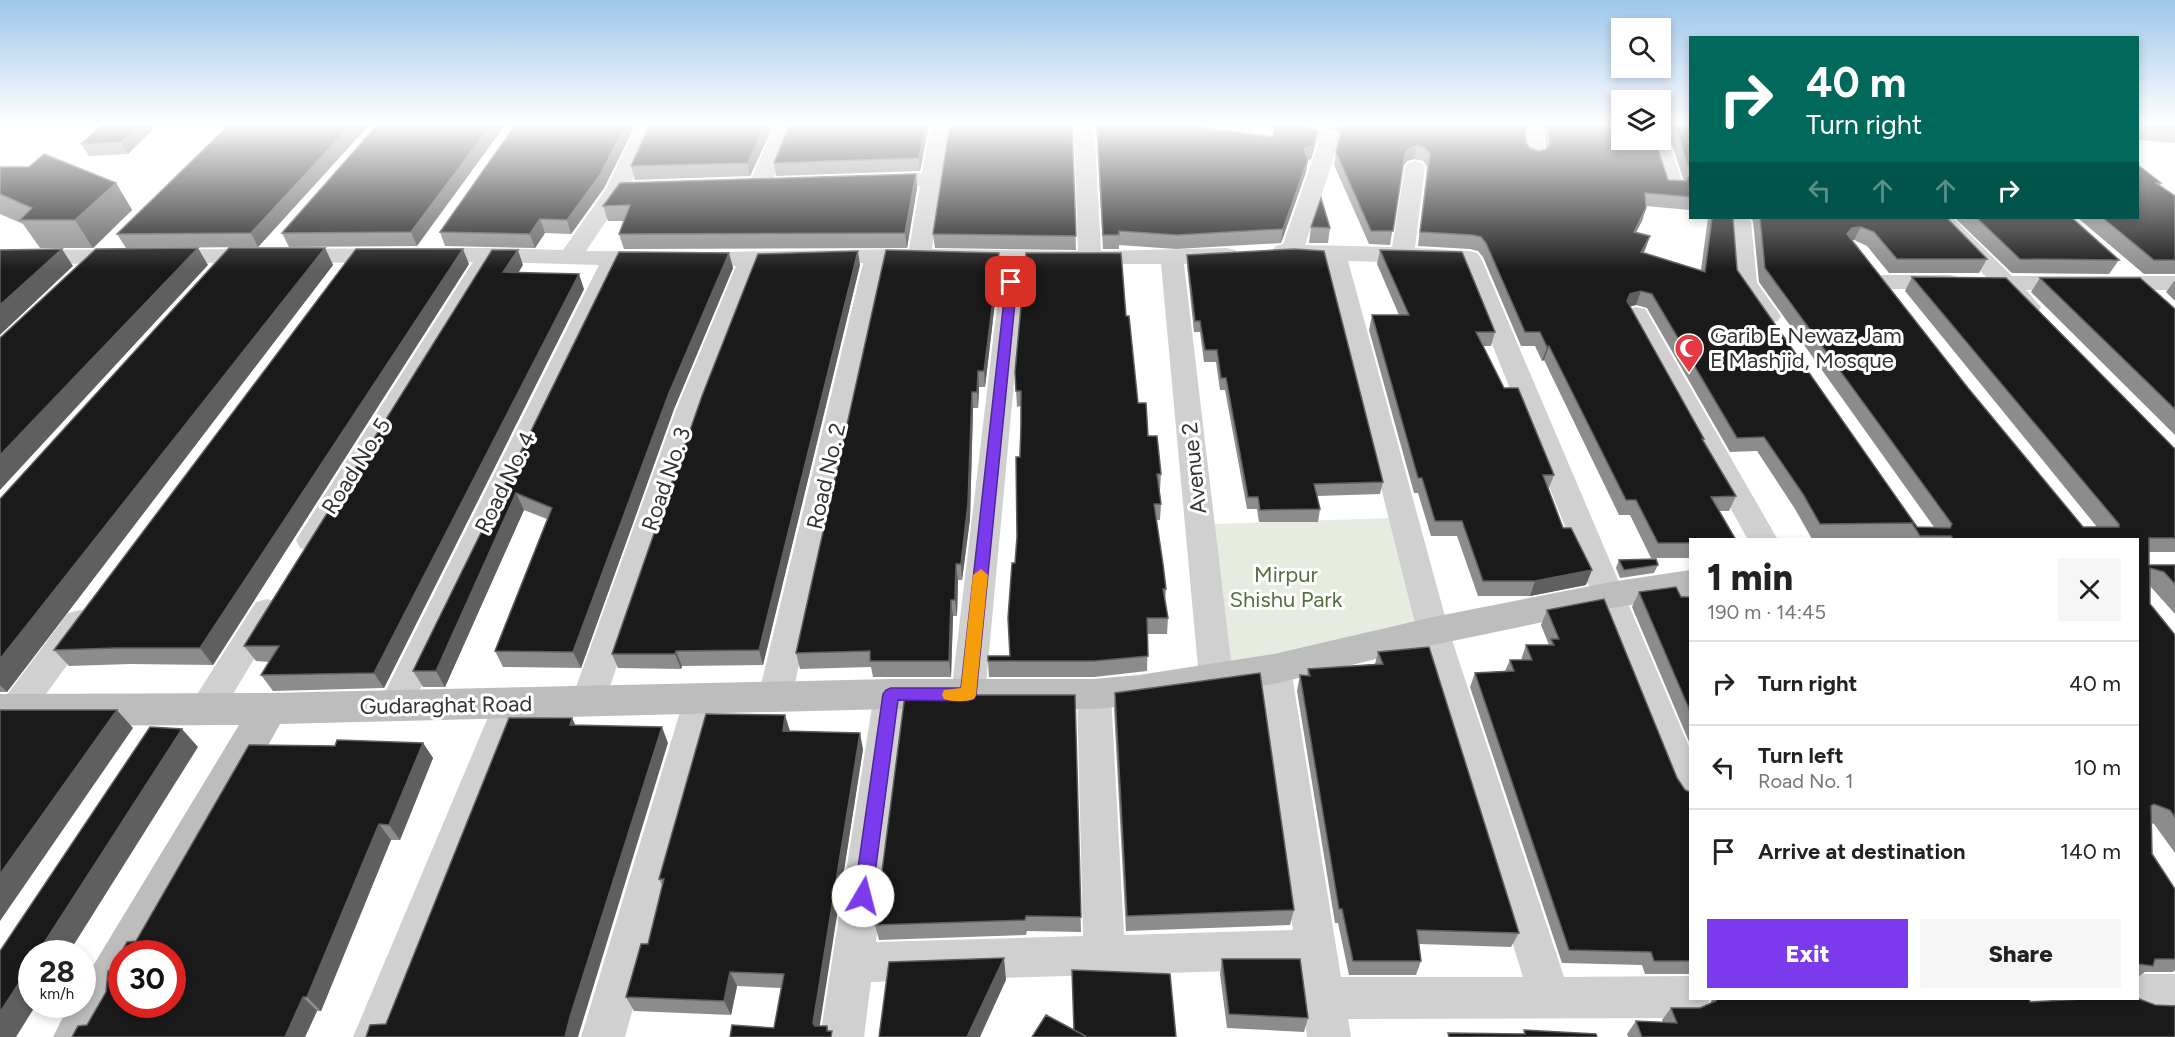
<!DOCTYPE html>
<html lang="en">
<head>
<meta charset="utf-8">
<style>
  :root { --surface:#fff; --page:#f6f6f6; --text:#222; --muted:#767676; --line:#e0e0e0; --accent:#7c3aed }
  body { margin:0; font-family:Figtree,sans-serif; background:var(--page); color:var(--text); height:100vh; display:flex; flex-direction:column; font-size:22px; white-space:nowrap }
  * { box-sizing:border-box; margin:0 }
  p { font-size:20px; color:var(--muted) }
  .icon { flex:none; width:33px; height:33px; fill:none; stroke:currentColor; stroke-width:2; stroke-linecap:round; stroke-linejoin:round }
  .map { position:relative; flex:1; overflow:hidden }
  .drawer { position:absolute; left:1689px; top:538px; width:450px; height:462px; display:flex; flex-direction:column; background:var(--surface); border-radius:0px; box-shadow:0 3px 9px #0003 }
  .drawer>* { flex:none }
  .banner { position:absolute; left:1689px; top:36px; width:450px; height:183px; border-radius:0px; box-shadow:0 3px 9px #0003; background:#00695c; color:#fff; overflow:hidden }
  .tools { position:absolute; left:1611px; top:18px; display:grid; gap:12px }
  .tools a { display:grid; place-items:center; width:60px; height:60px; border-radius:0px; background:var(--surface); box-shadow:0 3px 9px #0003; font-size:30px }
  .speed { position:absolute; left:18px; top:940px; display:flex; gap:12px; font-size:30px; font-weight:700; text-align:center }
  .speed>* { display:grid; place-content:center; width:78px; height:78px; border-radius:50%; background:var(--surface); box-shadow:0 3px 9px #0003; line-height:1 }
  .speed small { font-size:15px; font-weight:400 }
  .speed .limit { border:9px solid #d22; background:#fff; color:#111 }
  .pin { position:absolute; display:grid; place-items:center; width:51px; height:51px; color:#fff; margin:-26px; border-radius:12px; box-shadow:0 3px 9px #0006 }
  .me { position:absolute; width:66px; margin:-33px; rotate:8deg; stroke-linejoin:round; filter:drop-shadow(0 0 4px #0008) }
  .turn { display:flex; align-items:center; gap:21px; height:126px; padding:0 18px; font-size:27px }
  .turn .icon { width:78px; height:78px; stroke-width:2.5 }
  .turn b { display:block; font-size:42px; line-height:51px }
  .lanes { display:flex; align-items:center; height:57px; padding:0 18px; background:#0003; justify-content:center; gap:30px; direction:ltr }
  .lanes .off { opacity:.35 }
  .round { display:grid; place-items:center; flex:none; width:63px; height:63px; border-radius:0px; background:var(--page) }
  .overview { display:flex; align-items:center; justify-content:space-between; height:102px; padding:0 18px }
  h1 { font-size:36px; font-weight:800; line-height:45px }
  .action { display:flex; gap:12px; margin-top:auto; padding:12px 18px }
  .action a { flex:1; height:69px; border-radius:0px; background:var(--accent); color:#fff; font-size:24px; font-weight:800; line-height:69px; text-align:center }
  .action a+a { background:var(--page); color:var(--text) }
  ul { padding:0; list-style:none }
  li { display:flex; align-items:center; gap:18px; height:84px; padding:0 18px; border-top:2px solid var(--line) }
  li div { flex:1 }
  li b { display:block; font-size:22px }
  li em { font-style:normal }
  .map>svg:first-child { display:block }
  .green { fill:#e6ecdf }
  .lines { fill:none; stroke-linecap:round; stroke-linejoin:round }
  .street { fill:#d0d0d0; fill-rule:evenodd }
  .secondary { fill:#bdbdbd; fill-rule:evenodd }
  .wall { fill:#8c8c8c }
  .shaded-wall { fill:#5f5f5f }
  .building { fill:#1a1a1a; stroke:#5f5f5f; stroke-width:1.5; fill-rule:evenodd }
  .route { fill:#7c3aed; stroke:#51269a; stroke-width:1.5 }
  .slow { fill:#f59e0b }
  .labels { text-anchor:middle; dominant-baseline:central; stroke-width:6; stroke-linejoin:round; paint-order:stroke }
  .poi-label { font-size:22px; fill:#333; stroke:#fff; text-anchor:start }
  .street-label { font-size:22px; fill:#333; stroke:#fff }
  .park-label { font-size:22px; fill:#56703f; stroke:#fff }
</style>
</head>
<body>
<div class="map">
<svg width="2175" height="1037" viewBox="0 0 2175 1037">
  <rect width="100%" height="100%" fill="#fff"/>
  <path class="green" d="M1391 518 1418 624 1228 667 1213 524Z"/>
  <g class="lines">
    <g class="street">
      <path d="M637 124H657L628 189 586 251 718 252 909 249 920 186 875 187 867 186 864 181 867 176 875 175 922 173 931 124H951L932 249 1078 251 1074 124H1094L1101 251 1227 248 1235 250 1239 255 1235 260 1184 264 1233 678 1228 688 1216 691 1204 688 1199 678 1161 264H1025L985 695 980 705 968 709 956 705 951 695 1002 264 886 263 792 697 787 707 775 711 763 707 758 697 863 263 760 266 704 410 605 701 600 711 588 715 576 711 571 701 676 410 736 266H622L412 706 407 716 395 720 383 716 378 706 599 265 496 262 322 548 311 551 300 548 296 540 473 262 0 264V250L489 248 563 250 606 189Z"/>
      <path d="M775 124H795L771 184 768 189 760 190 752 189 749 184Z"/>
      <path d="M1282 124H1306L1337 135 1340 139 1305 245 1392 247 1405 167 1408 163 1415 161 1422 163 1425 167 1415 248 1469 251 1477 253 1481 258 1690 749V807L1677 802 1671 791 1460 264 1348 261 1449 631 1564 977 1690 976V999H1710L1705 1012 1690 1018 1348 1019 1351 1037H1307L1298 969 871 982 864 1037H820L874 694 879 684 891 680 903 684 908 694 876 942 1083 936 1077 694 1082 684 1094 680 1106 684 1111 694 1124 935 1293 930 1257 669 1262 660 1274 656 1286 660 1291 669 1341 977H1523L1417 631 1324 260 1276 256 1272 251 1276 246 1283 244 1319 142 1284 130Z"/>
      <path d="M1522 124H1542L1545 156 1542 160 1535 162 1528 160 1525 156Z"/>
      <path d="M1660 135 1668 140 1684 187 1681 192 1673 193 1665 192 1662 187 1648 140H1660Z"/>
      <path d="M1732 218H1748L1751 222 1757 283 1781 316 1778 321 1769 323 1760 321 1733 283 1729 222Z"/>
      <path d="M1930 218H1953L2012 276H2175V290H2026L2041 307 2038 312C2018 317 2015 302 2001 292 1997 290 1991 289 1987 288L1983 283 1987 278Z"/>
      <path d="M1883 275H1950L1958 277 1962 282 1958 287 1950 289H1883L1875 287 1871 282 1875 277Z"/>
      <path d="M1636 307 1645 309 1648 314 1778 540H1748L1624 314 1627 309Z"/>
      <path d="M267 599 278 602 283 611 218 719 206 723 194 719 189 709 194 699 256 602Z"/>
      <path d="M80 610 92 613 96 622 92 631 27 720 15 724 3 720 0 705 3 700 68 613Z"/>
      <path d="M701 685 713 689 718 699 625 1037H581L684 699 689 689Z"/>
      <path d="M511 689 523 693 528 703 397 1037H353L494 703 499 693Z"/>
      <path d="M2138 974H2175V1016H2138L2123 1010 2119 999H2138Z"/>
    </g>
    <path class="secondary" d="M1690 570V596L1611 608 1433 645 1274 684 1139 705 1094 709H891L280 724 151 954H122V1005L103 1037H53L69 1005H82V984L239 725 0 726V694L269 693 891 679H1094L1139 675 1274 654 1433 617 1611 582Z"/>
  </g>
  <g class="wall">
    <path d="M103 124H158L128 154 89 156 81 144Z"/>
    <path d="M230 124H370L258 247 126 248 117 234Z"/>
    <path d="M378 124 417 246 289 247 282 233Z"/>
    <path d="M516 124H636L604 188 571 234 545 233 535 248 445 246 440 232Z"/>
    <path d="M650 124H774L750 176 635 180 631 166Z"/>
    <path d="M790 124H929L920 171 776 176 774 163Z"/>
    <path d="M1072 124 1076 250 935 248 933 234Z"/>
    <path d="M1096 124H1186L1184 126 1273 137 1318 131 1316 143 1311 159 1308 160 1306 172 1281 243 1176 249 1119 245V249H1103Z"/>
    <path d="M1314 124H1525L1526 143 1530 148 1539 151 1546 149 1544 124H1622L1668 180 1684 181 1670 139 1660 133V124H1690V210L1646 206 1642 221 1636 232 1650 236 1643 253 1701 270 1708 218H1733L1737 270 1917 527H1934L1759 282 1753 221 1750 218H1947L1987 259 1979 273H1889L1867 246 1854 240H1852L1968 388 2083 527H2097L1905 291 1912 277 2175 449V552H2149V565H2175V614L2150 586V604L2175 635V853L2154 824 2151 823 2152 854 2175 889V970L2173 972H2145L2138 977V540H1903L1902 538 1812 539 1795 509 1757 451 1730 452 1647 308 1636 305 1630 306 1704 439 1703 441 1736 496 1729 511H1719L1690 540V558H1651L1630 515H1619L1544 360 1542 361 1535 346H1521L1483 257 1478 251 1470 249 1418 246 1427 167 1423 161 1414 159 1407 161 1403 166 1390 245 1369 244 1334 165 1336 152 1341 136 1338 133Z"/>
    <path d="M2138 124H2175V143L2138 140Z"/>
    <path d="M2138 165 2161 183 2160 185 2175 196V274H2144L2078 218H2138Z"/>
    <path d="M0 167 116 183 132 210 93 248H40L23 224 0 214Z"/>
    <path d="M916 174 917 188 907 248 624 249 619 234 624 221H608L603 206Z"/>
    <path d="M1955 218H2072L2119 260 2109 274 2012 273Z"/>
    <path d="M1311 227 1330 228 1328 243H1309Z"/>
    <path d="M325 248 333 265 7 692H0V499Z"/>
    <path d="M1380 250 1495 332 1491 346H1483L1504 388 1554 475 1548 490 1586 585 1530 596H1478L1457 536H1431L1418 493H1414L1369 330 1372 315H1399L1377 264Z"/>
    <path d="M619 252 729 253 733 268 674 409 581 668 503 667 495 651 547 519 524 510 445 687H423L413 671Z"/>
    <path d="M1187 255 1383 482 1380 494 1317 496 1320 509 1318 522H1259L1257 509H1247L1225 390H1220L1216 362H1204L1200 332H1194L1187 266Z"/>
    <path d="M469 264 213 665 130 664 69 666 54 650Z"/>
    <path d="M523 265 518 273 584 289 384 688 273 691 261 675 269 662 256 661 244 646Z"/>
    <path d="M860 265 763 665 682 666 681 669 618 668 612 654Z"/>
    <path d="M999 268 985 387H979L978 408H973L970 519 962 580H958L957 616H953L951 677H873L871 667 800 669 796 653Z"/>
    <path d="M2040 278 2175 309V435L2031 292Z"/>
    <path d="M2175 280V301L2166 292Z"/>
    <path d="M1126 316 1138 403 1148 436 1161 474 1160 490H1159L1161 504 1160 520H1156L1166 589 1165 601 1168 618 1167 634H1148L1147 671 1094 677H989L988 661 1010 656 1017 537 1021 406 1017 407 1015 372Z"/>
    <path d="M1619 560 1658 565 1654 573 1620 578 1616 568Z"/>
    <path d="M1639 592 1690 597V744L1632 607Z"/>
    <path d="M1547 610 1677 778 1685 790 1690 792V974H1645L1642 965 1562 963 1470 687 1475 673 1505 671 1510 660H1521L1526 645H1549L1541 625Z"/>
    <path d="M1378 652 1519 933 1511 947 1419 944 1421 961 1416 975H1349L1338 923H1335L1297 691 1300 675 1307 676 1308 669 1375 664Z"/>
    <path d="M1115 693 1294 910 1290 925 1126 931 1114 709Z"/>
    <path d="M1075 695 1081 932 1027 931 1026 935 879 940 875 925Z"/>
    <path d="M790 731 863 749 819 1026H827L829 1031 774 1028 781 988 737 986 731 1015 634 1011 626 997 648 944 662 885 659 879Z"/>
    <path d="M423 743 433 758 400 840H391L321 1011H317L305 1037H72L87 1025 106 992 111 971 136 941 335 746Z"/>
    <path d="M1222 959 1308 1018 1304 1032 1227 1028 1220 974Z"/>
    <path d="M1712 999H2029L2030 1002 2139 999 2175 1037H1628L1627 1034 1636 1021 1663 1022 1662 1020 1671 1008H1700L1710 1004Z"/>
  </g>
  <g class="shaded-wall">
    <path d="M139 124H158L128 154 121 142Z"/>
    <path d="M352 124H370L258 247 251 233Z"/>
    <path d="M492 124H506L417 246 411 232Z"/>
    <path d="M626 124H636L604 188 571 234 567 220Z"/>
    <path d="M765 124H774L750 176 748 163Z"/>
    <path d="M925 124H929L920 171 919 158Z"/>
    <path d="M1318 131 1316 143 1311 159 1308 160 1306 172 1281 243 1283 229 1304 149Z"/>
    <path d="M1417 146 1414 159 1407 161 1403 167 1405 154 1410 148Z"/>
    <path d="M916 174 917 188 907 248 905 233Z"/>
    <path d="M116 183 132 210 93 248 75 220Z"/>
    <path d="M1646 208 1642 221 1629 245 1634 232Z"/>
    <path d="M540 219 545 233 535 248 530 234Z"/>
    <path d="M1861 227 1854 240 1845 242 1847 234 1852 228Z"/>
    <path d="M1650 236 1645 250 1636 266 1641 252Z"/>
    <path d="M198 248 208 265 0 490V455Z"/>
    <path d="M325 248 333 265 7 692 0 685V659Z"/>
    <path d="M62 249 73 266 0 335V305Z"/>
    <path d="M463 249 469 264 213 665 200 648Z"/>
    <path d="M518 250 523 265 509 287 503 272Z"/>
    <path d="M858 251 860 265 763 665 759 650Z"/>
    <path d="M729 253 733 268 674 409 581 668 573 652 669 393Z"/>
    <path d="M999 253V268L985 387 984 371Z"/>
    <path d="M579 274 584 289 384 688 374 673Z"/>
    <path d="M1641 291 1636 305 1625 308 1630 294Z"/>
    <path d="M1549 346 1544 360 1542 361 1547 347Z"/>
    <path d="M978 371 979 387 978 408 977 392Z"/>
    <path d="M972 392 973 408 970 519 962 580 961 564Z"/>
    <path d="M516 493 524 510 445 687 436 671Z"/>
    <path d="M956 564 958 580 957 616 955 600Z"/>
    <path d="M1592 570 1586 585 1530 596 1535 581Z"/>
    <path d="M951 600 953 616 951 677 949 661Z"/>
    <path d="M676 651 682 666 681 669 675 654Z"/>
    <path d="M117 710 133 728 0 921V874Z"/>
    <path d="M785 715 790 731H783Z"/>
    <path d="M572 718 580 735 570 725Z"/>
    <path d="M662 727 668 743 578 1037H565L570 1017Z"/>
    <path d="M182 729 198 747 68 954H37Z"/>
    <path d="M860 733 863 749 818 1037 813 1023Z"/>
    <path d="M423 743 433 758 400 840 389 825Z"/>
    <path d="M379 824 391 840 321 1011 307 997Z"/>
    <path d="M1004 958 1006 980 980 1037H967Z"/>
    <path d="M32 963V1005H36L16 1037H0V1012Z"/>
    <path d="M730 972 737 986 731 1015 724 1001Z"/>
    <path d="M303 997 317 1011 305 1037H285Z"/>
  </g>
  <g class="building">
    <path d="M103 124H139L121 142 81 144Z"/>
    <path d="M230 124H352L251 233 117 234Z"/>
    <path d="M378 124H492L411 232 282 233Z"/>
    <path d="M516 124H626L600 175 567 220 540 219 530 234 440 232Z"/>
    <path d="M650 124H765L748 163 631 166Z"/>
    <path d="M790 124H925L919 158 774 163Z"/>
    <path d="M950 124H1072L1076 236 933 234Z"/>
    <path d="M1097 124H1174L1273 137 1275 124H1300L1318 131 1313 146 1304 149 1308 159 1283 229 1177 235 1119 231V235H1103Z"/>
    <path d="M1343 124H1525L1526 143 1530 148 1539 151 1546 149 1550 144 1548 124H1622V140H1655L1668 180 1686 181 1690 174V197L1645 193 1646 208 1634 232 1650 236 1641 252 1705 272 1712 218H1733L1737 270 1917 527 1950 528 1952 524 1765 268 1760 218H1947L1987 259H1897L1874 232 1861 227 1852 228 1847 234 1968 388 2083 527H2119V524L1912 277 2006 278 2175 449V538H2149V565H2175V584L2164 572 2150 568V604L2175 635V817L2170 810 2154 804 2151 806 2152 854 2175 889V959H2155L2153 966 2138 964V540H1954L1951 536H1920L1912 523 1820 524 1803 494 1764 437 1737 438 1652 294 1641 291 1630 294 1627 301 1704 439H1702L1736 496 1711 497 1736 540H1690V543H1658L1636 500H1626L1549 346 1547 347 1540 332H1525L1486 243 1481 237 1473 235 1420 232 1430 154 1425 148 1417 146 1410 148 1405 154 1393 231H1371L1336 152Z"/>
    <path d="M1671 124H1690V171L1675 126Z"/>
    <path d="M2138 124H2175V129L2138 126Z"/>
    <path d="M44 154 116 183 75 220H20L32 208 0 194V167H29Z"/>
    <path d="M2138 165 2161 183H2156L2175 196V260H2154L2103 218H2138Z"/>
    <path d="M916 174 905 233 619 234 630 205 603 206 620 183Z"/>
    <path d="M1321 198 1330 228 1311 227Z"/>
    <path d="M1977 218H2072L2119 260 2020 259Z"/>
    <path d="M198 248 0 455V338L96 249Z"/>
    <path d="M229 248H325L0 659V499Z"/>
    <path d="M62 249 0 305V250Z"/>
    <path d="M356 249H463L200 648H116L54 650Z"/>
    <path d="M1294 249 1324 251 1383 482 1314 484 1320 509 1260 510 1258 497H1248L1226 378H1221L1217 350H1205L1200 321H1195L1187 255Z"/>
    <path d="M492 250H518L503 272 579 274 374 673 261 675 279 646H244Z"/>
    <path d="M886 250 999 253 984 371H978L977 392H972L968 503 961 564H956L955 600H951L949 661H870V651L796 653Z"/>
    <path d="M1380 250 1462 252 1495 332H1476L1504 388H1518L1554 475H1543L1563 528H1571L1592 570 1535 581H1483L1462 521H1435L1422 478H1418L1372 315H1409Z"/>
    <path d="M858 251 759 650 676 651 675 654H612L702 396 758 254Z"/>
    <path d="M619 252 729 253 669 393 573 652 495 651 552 508 516 493 436 671H413Z"/>
    <path d="M1026 253H1121L1126 316H1129L1138 403H1146L1148 436H1157L1161 474H1157L1161 504H1154L1163 564 1166 589H1163L1168 618H1147L1148 656 1094 661H988V656H1010L1008 618 1012 563H1015L1017 537 1016 457H1020L1021 426V391H1016L1015 372Z"/>
    <path d="M2040 278H2140L2175 309V409Z"/>
    <path d="M1656 559 1658 565 1624 570 1619 560Z"/>
    <path d="M1676 587 1681 597H1690V711L1639 592Z"/>
    <path d="M1604 599 1677 778 1685 790 1690 792V961H1654L1651 952 1569 950 1475 673 1514 671 1510 660H1532L1526 645H1554L1551 639H1559L1547 610Z"/>
    <path d="M1429 647 1519 933 1417 930 1421 961H1353L1342 909H1339L1300 675 1310 676 1308 669 1383 664 1378 652Z"/>
    <path d="M1260 673 1294 910 1127 916 1115 693Z"/>
    <path d="M905 695H1075L1081 917 1026 916 1025 920 875 925Z"/>
    <path d="M0 710H117L0 874Z"/>
    <path d="M706 714 785 715 783 731 860 733 813 1023 815 1026H827V1031H832L831 1037H730L732 1025 774 1028 784 974 730 972 724 1001 626 997 641 944H648L664 879H659Z"/>
    <path d="M509 718H572L570 725 662 727 570 1017 565 1037H366L370 1025 386 1024Z"/>
    <path d="M150 727 182 729 37 954H32V963L0 1012V951Z"/>
    <path d="M337 740 423 743 389 825 379 824 307 997H303L285 1037H72L78 1026 87 1025 106 992 108 971H111L127 942 136 941 249 745 335 746ZM122 954H172V1005H122Z"/>
    <path d="M1004 958 967 1037H879L889 962Z"/>
    <path d="M1222 959H1300L1308 1018 1229 1014Z"/>
    <path d="M1072 970 1170 974 1176 1037H1087L1074 1030Z"/>
    <path d="M2138 996 2139 999 2155 1005 2175 1006V1037H1642L1636 1021 1677 1023 1671 1008H1700L1716 1001 1717 999H2029L2030 1002 2082 999H2138Z"/>
    <path d="M1046 1015 1087 1037H1032Z"/>
    <path d="M1524 1030 1596 1034 1597 1037H1449L1448 1033 1525 1034Z"/>
  </g>
  <linearGradient id="sky" x2="0" y2="1"><stop stop-color="#9ec6ea"/><stop offset="0.46" stop-color="#fff"/><stop offset="1" stop-color="#fff" stop-opacity="0"/></linearGradient>
  <rect width="2175" height="270" fill="url(#sky)"/>
  <path class="route" d="M1011 279 1017 282 976 695 974 699 968 701 898 700 872 896 869 901 863 904 856 901 854 896 883 694 886 690 891 688H961L1006 282Z"/>
  <path class="slow" d="M981 569 988 575 976 695 974 699C965 702 953 702 944 699L942 695 944 690 961 688 973 575Z"/>
  <defs>
    <g id="mosque-pin" transform="scale(1.5)"><path d="M0 17L-7.5 6A9.5 9.5 0 1 1 7.5 6Z" fill="#e63946" stroke="#fff"/><path d="M3.5-4.9A6 6 0 1 0 3.5 4.9A5 5 0 1 1 3.5-4.9Z" fill="#fff"/></g>
  </defs>
  <g fill-rule="evenodd">
    <use href="#mosque-pin" x="1689" y="348"/>
  </g>
  <g class="labels">
    <g class="poi-label">
      <text x="1710" y="335">Garib E Newaz Jam<tspan x="1710" dy="25">E Mashjid, Mosque</tspan></text>
    </g>
    <g class="street-label">
      <text transform="translate(356 466) rotate(-58)">Road No. 5</text>
      <text transform="translate(1194 468) rotate(-96)">Avenue 2</text>
      <text transform="translate(826 476) rotate(-77)">Road No. 2</text>
      <text transform="translate(666 479) rotate(-71)">Road No. 3</text>
      <text transform="translate(505 482) rotate(-64)">Road No. 4</text>
      <text transform="translate(446 705) rotate(-1)">Gudaraghat Road</text>
    </g>
    <g class="park-label">
      <text x="1286" y="574">Mirpur<tspan x="1286" dy="25">Shishu Park</tspan></text>
    </g>
  </g>
</svg>
<div class="tools">
<a><svg class="icon" aria-label="search" viewBox="0 0 24 24"><circle cx="10" cy="10" r="6"/><path d="M15 15l6 6"/></svg></a>
<a><svg class="icon" aria-label="layers" viewBox="0 0 24 24"><path d="M12 4l9 5-9 5-9-5zM3 14l9 5 9-5"/></svg></a>
</div>
<div class="speed"><div>28<small>km/h</small></div><div class="limit">30</div></div>
<div class="pin" style="left:1011px;top:282px;background:#d93025"><svg class="icon" aria-label="arrive" viewBox="0 0 24 24"><path d="M6 21V4h12l-3 4 3 4H6"/></svg></div>
<svg class="me" style="left:863px;top:896px" viewBox="-20 -20 40 40"><circle r="19" fill="#fff"/><path d="M0-13L10 11 0 6-10 11z" fill="#7c3aed"/></svg>
<div class="banner">
<div class="turn"><svg class="icon" aria-label="right" viewBox="0 0 24 24"><path d="M7 20v-9h11M14 6l5 5-5 5"/></svg><div><b>40 m</b>Turn right</div></div>
<div class="lanes"><svg class="icon off" aria-label="left" viewBox="0 0 24 24"><path d="M17 20v-9H6M10 6l-5 5 5 5"/></svg><svg class="icon off" aria-label="ahead" viewBox="0 0 24 24"><path d="M12 20V5M6 11l6-6 6 6"/></svg><svg class="icon off" aria-label="ahead" viewBox="0 0 24 24"><path d="M12 20V5M6 11l6-6 6 6"/></svg><svg class="icon" aria-label="right" viewBox="0 0 24 24"><path d="M7 20v-9h11M14 6l5 5-5 5"/></svg></div>
</div>
<section class="drawer">
<div class="overview"><div><h1>1 min</h1><p>190 m · 14:45</p></div><a class="round"><svg class="icon" aria-label="close" viewBox="0 0 24 24"><path d="M6 6l12 12M18 6L6 18"/></svg></a></div>
<ul>
<li><svg class="icon" aria-label="right" viewBox="0 0 24 24"><path d="M7 20v-9h11M14 6l5 5-5 5"/></svg><div><b>Turn right</b></div><em>40 m</em></li>
<li><svg class="icon" aria-label="left" viewBox="0 0 24 24"><path d="M17 20v-9H6M10 6l-5 5 5 5"/></svg><div><b>Turn left</b><p>Road No. 1</p></div><em>10 m</em></li>
<li><svg class="icon" aria-label="arrive" viewBox="0 0 24 24"><path d="M6 21V4h12l-3 4 3 4H6"/></svg><div><b>Arrive at destination</b></div><em>140 m</em></li>
</ul>
<div class="action"><a>Exit</a><a>Share</a></div>
</section>
</div>
</body>
</html>
